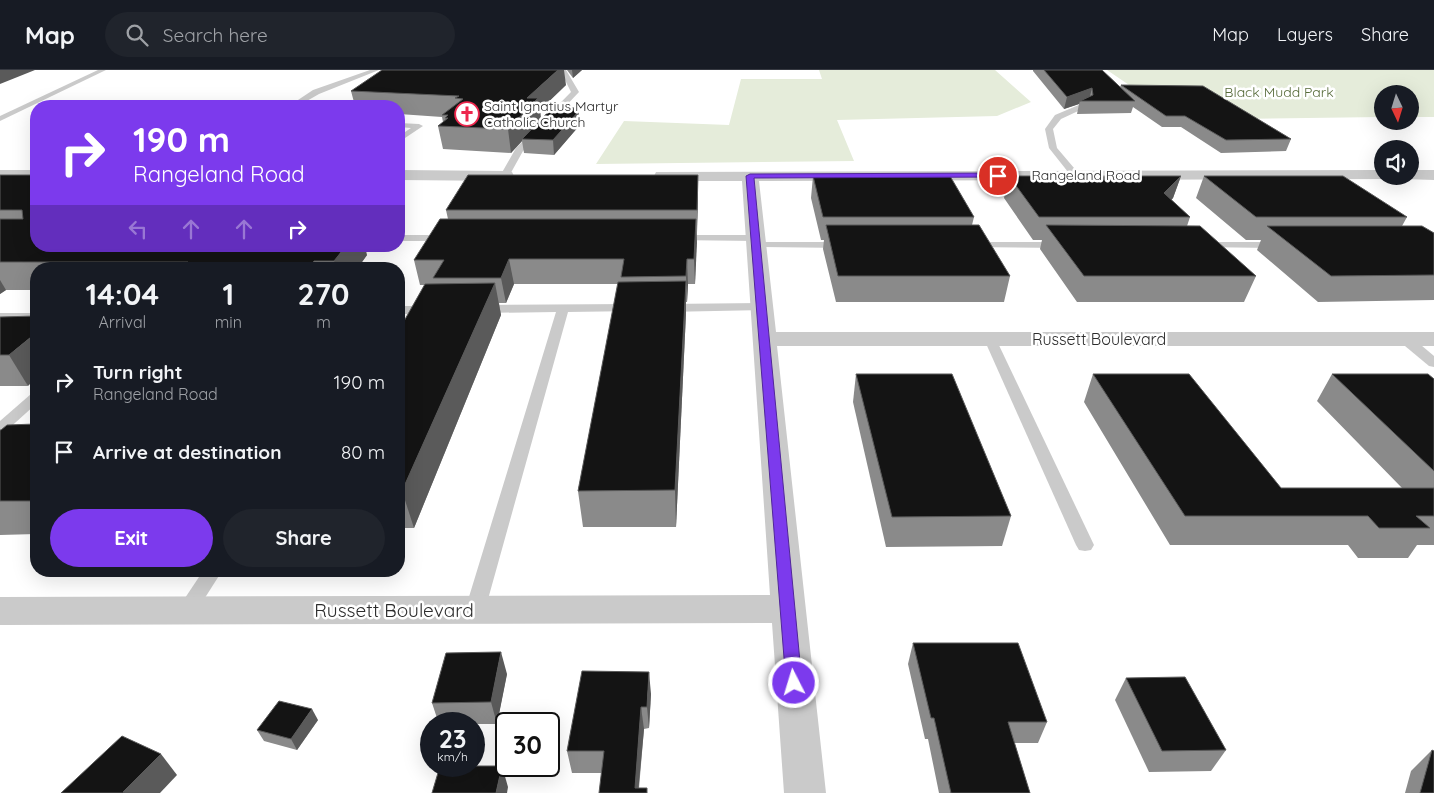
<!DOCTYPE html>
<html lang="en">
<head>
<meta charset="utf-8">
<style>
  :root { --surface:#171b24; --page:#20242c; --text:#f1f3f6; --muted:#9ea1a6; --line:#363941; --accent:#7c3aed }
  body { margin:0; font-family:Quicksand,sans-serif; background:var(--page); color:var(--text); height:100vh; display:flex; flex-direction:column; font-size:19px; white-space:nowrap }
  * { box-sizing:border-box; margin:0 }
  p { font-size:16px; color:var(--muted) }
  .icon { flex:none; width:28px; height:28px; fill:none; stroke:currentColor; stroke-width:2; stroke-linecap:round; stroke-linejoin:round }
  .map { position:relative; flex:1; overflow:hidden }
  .drawer { position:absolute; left:30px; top:192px; width:375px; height:315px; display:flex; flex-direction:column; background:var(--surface); border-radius:20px; box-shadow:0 5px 20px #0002 }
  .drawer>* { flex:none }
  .hud { position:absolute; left:30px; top:30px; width:375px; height:152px; border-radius:20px; box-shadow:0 5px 20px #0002; background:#7c3aed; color:#fff; overflow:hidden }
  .needle { width:32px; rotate:176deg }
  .fabs { position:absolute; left:1374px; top:15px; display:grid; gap:10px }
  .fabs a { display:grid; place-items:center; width:45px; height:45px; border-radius:50%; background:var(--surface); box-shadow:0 5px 20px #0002; font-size:25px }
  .speed { position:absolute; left:420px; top:642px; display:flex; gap:10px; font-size:25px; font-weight:700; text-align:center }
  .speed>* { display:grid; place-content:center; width:65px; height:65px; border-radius:50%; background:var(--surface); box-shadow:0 5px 20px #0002; line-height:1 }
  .speed small { font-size:12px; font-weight:400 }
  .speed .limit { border:2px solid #111; border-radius:8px; background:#fff; color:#111 }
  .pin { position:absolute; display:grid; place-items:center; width:42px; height:42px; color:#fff; margin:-21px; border:2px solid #fff; border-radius:50%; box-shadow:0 1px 5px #0007 }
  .me { position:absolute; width:55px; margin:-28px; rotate:355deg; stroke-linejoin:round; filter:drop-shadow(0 0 4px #0008) }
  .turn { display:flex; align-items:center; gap:18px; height:105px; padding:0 20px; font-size:22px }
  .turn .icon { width:65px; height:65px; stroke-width:2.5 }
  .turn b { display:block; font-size:35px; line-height:42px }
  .lanes { display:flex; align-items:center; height:48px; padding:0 20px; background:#0003; justify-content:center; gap:25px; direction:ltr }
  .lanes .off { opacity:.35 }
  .eta { display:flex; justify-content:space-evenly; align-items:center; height:85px; text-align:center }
  .eta b { font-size:30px; font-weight:700; line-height:35px }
  .action { display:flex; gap:10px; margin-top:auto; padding:10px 20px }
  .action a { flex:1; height:58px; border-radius:30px; background:var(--accent); color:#fff; font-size:20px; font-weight:700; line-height:58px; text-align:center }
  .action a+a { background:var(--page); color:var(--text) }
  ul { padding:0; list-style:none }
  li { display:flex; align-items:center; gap:15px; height:70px; padding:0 20px }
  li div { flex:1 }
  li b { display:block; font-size:19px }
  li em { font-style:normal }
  header { display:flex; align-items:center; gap:30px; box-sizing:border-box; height:70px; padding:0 25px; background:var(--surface); border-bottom:1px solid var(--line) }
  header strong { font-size:24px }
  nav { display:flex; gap:28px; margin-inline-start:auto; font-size:18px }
  .search { width:350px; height:45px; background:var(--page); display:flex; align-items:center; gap:12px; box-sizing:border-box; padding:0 18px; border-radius:28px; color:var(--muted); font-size:19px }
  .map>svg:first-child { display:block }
  .green { fill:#e5ecda }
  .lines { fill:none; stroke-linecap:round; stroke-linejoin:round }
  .service { fill:#cacaca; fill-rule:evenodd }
  .minor { fill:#cacaca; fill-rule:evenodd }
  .wall { fill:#8a8a8a }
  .shaded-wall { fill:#5a5a5a }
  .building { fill:#141414; stroke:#5a5a5a }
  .route { fill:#7c3aed; stroke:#51269a }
  .labels { text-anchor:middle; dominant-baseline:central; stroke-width:5; stroke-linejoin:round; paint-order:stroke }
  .far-park-label { font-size:14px; fill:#566a39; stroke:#fff }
  .far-poi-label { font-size:14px; fill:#2d2d2d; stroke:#fff; text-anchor:start }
  .far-street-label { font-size:14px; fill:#2d2d2d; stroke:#fff }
  .street-label { font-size:16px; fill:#2d2d2d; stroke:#fff }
  .near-street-label { font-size:19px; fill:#2d2d2d; stroke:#fff }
</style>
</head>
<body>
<header>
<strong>Map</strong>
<div class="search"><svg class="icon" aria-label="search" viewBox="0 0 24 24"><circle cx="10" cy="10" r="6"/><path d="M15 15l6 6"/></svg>Search here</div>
<nav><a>Map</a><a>Layers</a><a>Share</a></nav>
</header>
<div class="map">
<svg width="1434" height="723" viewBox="0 0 1434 723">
  <rect width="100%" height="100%" fill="#fff"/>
  <g class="green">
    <path d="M819 0H995L1031 32 997 46 837 50 854 91 596 94 624 51 729 55 741 9H822Z"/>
    <path d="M1107 0H1434V47H1410V24H1382V47L1234 49 1135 19Z"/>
  </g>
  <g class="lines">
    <g class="service">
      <path d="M98 0H106L0 51V46Z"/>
      <path d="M370 0H379L319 24 298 36H289L313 20Z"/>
      <path d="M560 0H566L579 22 523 81 508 108H502L500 106 516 78 571 22Z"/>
      <path d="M1086 32H1089V36L1061 49 1053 59 1057 78 1080 105 1075 108 1072 107 1049 78 1045 59 1055 45Z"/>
      <path d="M399 53 419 54 423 56 399 72V66L411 58 399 57Z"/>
      <path d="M399 165H446L451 168 446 171H399Z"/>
      <path d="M677 165H755L760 168 755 171 673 170V166Z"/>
      <path d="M756 172H845L850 175 845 178 752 177 751 175Z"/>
      <path d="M973 172H1060L1065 175 1060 178 969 177 968 175Z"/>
      <path d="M1203 172H1280L1285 175 1280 178 1199 177 1198 175Z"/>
      <path d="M762 233 766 234 768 237 766 240 666 242 660 238 666 234Z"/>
      <path d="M633 234 637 235 639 238 637 241 568 242 485 540 482 545 475 548 468 545 465 540 556 242 481 243 475 239 481 235Z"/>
      <path d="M399 236H430L436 240 430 244H399Z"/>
      <rect x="0" y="243" width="36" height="8"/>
      <path d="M1404 264 1409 265 1434 286V297L1429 296 1399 271 1398 268 1399 265Z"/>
      <path d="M990 265 996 269 1094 475 1091 480 1085 481 1079 480 1076 475 984 269Z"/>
      <path d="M36 323V334L5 362 0 364V351L31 324Z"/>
      <path d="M203 501H222L194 545 187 548 180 545 177 540Z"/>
    </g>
    <g class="minor">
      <rect x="0" y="100" width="36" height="10"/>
      <path d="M399 100 506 101 512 102 514 106 512 110 506 111 399 110Z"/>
      <path d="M1382 100V106H1389L1388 109 759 111 776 262H1434V276H777L826 723H784L772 553 0 555V527L770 525 742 111H662L656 110 654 106 656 102Z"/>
      <path d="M1410 100H1434V110L1404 109 1403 106H1410Z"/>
    </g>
  </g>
  <g class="wall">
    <path d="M567 0H582L573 8Z"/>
    <path d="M1033 0H1102L1120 17 1121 15 1291 69 1286 81 1221 83 1181 57H1162L1133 37 1131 43 1077 44 1079 34 1064 39 1033 1Z"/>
    <path d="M566 15 540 40 541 49 580 52 579 53V56L554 85 524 83 522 71 511 83 443 79 438 56 443 52 442 47 399 44V36H355L351 21Z"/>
    <path d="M0 105H36V176L367 185 357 199H36V220H6L0 224Z"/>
    <path d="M698 105V127L695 214H688L687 232H686V243L676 457H583L578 421 618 214H514L506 233H499L501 245 414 458H399V260L425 215H420L414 190 448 149 446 140Z"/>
    <path d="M813 106 974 147 972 155 1010 206 1004 232H836L823 179 824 170H821L811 128Z"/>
    <path d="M1009 106H1181L1173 128 1171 130 1190 147 1187 156 1256 206 1244 232H1077L1040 179 1042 170H1033L1004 128Z"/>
    <path d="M1204 106 1407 147 1402 156 1434 163V230L1318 232 1257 180 1261 170H1246L1196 128Z"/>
    <path d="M0 247 28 316H0Z"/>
    <path d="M856 304 1011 446 1002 476 886 477 853 332Z"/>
    <path d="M1093 304 1281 418H1402L1317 331 1332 304 1434 309V475H1417L1408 488H1358L1348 475H1170L1084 332Z"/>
    <path d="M36 354V464L0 465V360Z"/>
    <path d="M913 573 1047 652 1038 673H1014L1030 723H939L928 669H925L908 594Z"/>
    <path d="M507 604 497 654H439L432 633Z"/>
    <path d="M1126 608 1226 680 1211 701 1149 702 1115 630Z"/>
    <path d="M651 624 649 658 644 659 639 718 648 723 601 703H572L567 681Z"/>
    <path d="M318 650 297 680 264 671 257 660Z"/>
    <path d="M1432 680 1434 723H1405L1411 701Z"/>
  </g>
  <g class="shaded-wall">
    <path d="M0 0H35L0 14Z"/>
    <path d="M558 0H564L566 15 540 40 541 50 522 69V71L511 83 508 59 527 28Z"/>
    <path d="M572 0H582L573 8Z"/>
    <path d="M1092 18 1089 30 1080 31 1079 34 1064 39 1067 27Z"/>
    <path d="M578 38 580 52 579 53V56L554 85 553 70Z"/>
    <path d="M698 105V127L697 163V140Z"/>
    <path d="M1181 106 1173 128 1157 146 1164 123Z"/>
    <path d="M696 149 697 173 695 214 694 189Z"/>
    <path d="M346 176H365L367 185 357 199H337L334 191Z"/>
    <path d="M509 189 514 214 506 233 501 208Z"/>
    <path d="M687 189 688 214 687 232 686 206Z"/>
    <path d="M314 191 316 199H312L311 194Z"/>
    <path d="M281 194 283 199H277Z"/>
    <path d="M0 210 6 220 0 224Z"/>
    <path d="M686 211V243L676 457 675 420Z"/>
    <path d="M495 213 501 245 414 458 402 421Z"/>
    <path d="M36 263V308L28 316 9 285Z"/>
    <path d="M501 582 507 604 497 654 491 632Z"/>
    <path d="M649 602 651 624 649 658 647 637Z"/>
    <path d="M641 637 644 659 638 723 635 718Z"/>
    <path d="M312 639 318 650 297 680 291 669Z"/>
    <path d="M161 684 177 705 160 723H124L123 722Z"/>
    <path d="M502 696 508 717 507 723H496Z"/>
  </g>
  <g class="building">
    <path d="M382 0H558L527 28H538L508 59 438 56 448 48H445L448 45H442L463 29 455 28 459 26 351 21Z"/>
    <path d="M1044 0H1102L1135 31H1080L1093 25 1092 18 1067 27Z"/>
    <path d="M1121 15 1203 16 1291 69 1226 70 1185 46H1166Z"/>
    <path d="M553 37 578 38 575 42H578L553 70 522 69Z"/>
    <path d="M0 105H36V176H346L334 191H314L311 194H281L277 199H206L210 195H185L188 192H0V149H23L22 140H0Z"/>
    <path d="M468 105H698L697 140H446Z"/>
    <path d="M813 106H950L974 147H823Z"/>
    <path d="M1009 106H1181L1164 123 1190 147H1039Z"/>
    <path d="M1204 106H1343L1407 147H1256Z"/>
    <path d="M440 149H696L694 189H687L686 206 621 207 624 189H509L501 208H433L444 190H414Z"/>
    <path d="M826 155H979L1010 206H838Z"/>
    <path d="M1046 155 1200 156 1256 206H1084Z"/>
    <path d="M1267 156H1422L1434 163V205L1331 206Z"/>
    <path d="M686 211 675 420 578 421 618 212Z"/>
    <path d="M495 213 402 421H399V260L425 214Z"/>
    <path d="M36 246V263L9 285H0V247Z"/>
    <path d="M856 304H952L1011 446 892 447Z"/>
    <path d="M1093 304H1189L1281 418H1434V446H1416L1430 458H1379L1368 446H1185Z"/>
    <path d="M1332 304H1428L1434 309V401Z"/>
    <path d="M36 354V431H0V360H1L7 355Z"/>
    <path d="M913 573H1018L1047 652H1008L1030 723H951L934 648H931Z"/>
    <path d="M501 582 491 632 432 633 446 583Z"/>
    <path d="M582 601 649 602 647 637H641L635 718H647V723H599L604 681H567Z"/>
    <path d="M1185 607 1226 680 1162 681 1126 608Z"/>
    <path d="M279 631 312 639 291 669 257 660Z"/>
    <path d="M122 666 161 684 123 722 125 723H61Z"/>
    <path d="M1432 680 1434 681V723H1420Z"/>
    <path d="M440 696H502L496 723H432Z"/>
  </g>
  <path class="route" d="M998 103 1000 107 754 108 802 613 800 618 794 620 789 618 786 613 746 106 750 104Z"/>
  <defs>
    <g id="church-ring" transform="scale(1.25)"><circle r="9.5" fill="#fff" stroke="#ed274d" stroke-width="1.5"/><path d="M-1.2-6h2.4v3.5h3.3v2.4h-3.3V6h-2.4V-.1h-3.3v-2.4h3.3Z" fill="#ed274d"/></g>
  </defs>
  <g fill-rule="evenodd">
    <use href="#church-ring" x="467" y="44"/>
  </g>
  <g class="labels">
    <g class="far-park-label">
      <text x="1279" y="22">Black Mudd Park</text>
    </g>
    <g class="far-poi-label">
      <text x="484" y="36">Saint Ignatius Martyr<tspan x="484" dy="16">Catholic Church</tspan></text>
    </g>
    <g class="far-street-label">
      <text x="1086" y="105">Rangeland Road</text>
    </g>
    <g class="street-label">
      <text x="1099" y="269">Russett Boulevard</text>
    </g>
    <g class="near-street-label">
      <text x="394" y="540">Russett Boulevard</text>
    </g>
  </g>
</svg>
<div class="fabs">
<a><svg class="needle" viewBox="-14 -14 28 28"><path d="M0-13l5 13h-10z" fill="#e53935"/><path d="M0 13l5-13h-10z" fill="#9ea1a6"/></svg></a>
<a><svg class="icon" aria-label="sound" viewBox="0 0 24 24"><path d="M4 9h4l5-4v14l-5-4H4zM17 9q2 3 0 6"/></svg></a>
</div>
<div class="speed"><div>23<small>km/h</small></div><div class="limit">30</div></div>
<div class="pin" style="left:998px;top:106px;background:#d93025"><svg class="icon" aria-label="arrive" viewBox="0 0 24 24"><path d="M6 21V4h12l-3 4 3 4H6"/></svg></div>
<svg class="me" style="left:794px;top:613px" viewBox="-20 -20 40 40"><circle r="17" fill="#7c3aed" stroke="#fff" stroke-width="3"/><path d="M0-11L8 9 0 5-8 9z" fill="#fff"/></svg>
<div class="hud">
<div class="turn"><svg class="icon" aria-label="right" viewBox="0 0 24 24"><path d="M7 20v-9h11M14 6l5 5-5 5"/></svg><div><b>190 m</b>Rangeland Road</div></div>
<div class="lanes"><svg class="icon off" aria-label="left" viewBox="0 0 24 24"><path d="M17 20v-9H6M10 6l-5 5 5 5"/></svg><svg class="icon off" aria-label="ahead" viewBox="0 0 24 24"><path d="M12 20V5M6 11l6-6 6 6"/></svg><svg class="icon off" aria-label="ahead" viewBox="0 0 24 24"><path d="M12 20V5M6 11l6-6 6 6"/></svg><svg class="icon" aria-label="right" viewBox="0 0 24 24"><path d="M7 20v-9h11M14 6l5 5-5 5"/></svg></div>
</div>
<section class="drawer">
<div class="eta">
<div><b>14:04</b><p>Arrival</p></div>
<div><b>1</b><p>min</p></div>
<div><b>270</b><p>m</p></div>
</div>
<ul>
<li><svg class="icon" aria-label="right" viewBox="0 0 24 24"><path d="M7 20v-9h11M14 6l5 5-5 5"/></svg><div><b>Turn right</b><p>Rangeland Road</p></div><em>190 m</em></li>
<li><svg class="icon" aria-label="arrive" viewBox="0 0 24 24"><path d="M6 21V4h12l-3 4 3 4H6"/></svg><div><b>Arrive at destination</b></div><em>80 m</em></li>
</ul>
<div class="action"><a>Exit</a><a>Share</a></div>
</section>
</div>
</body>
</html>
